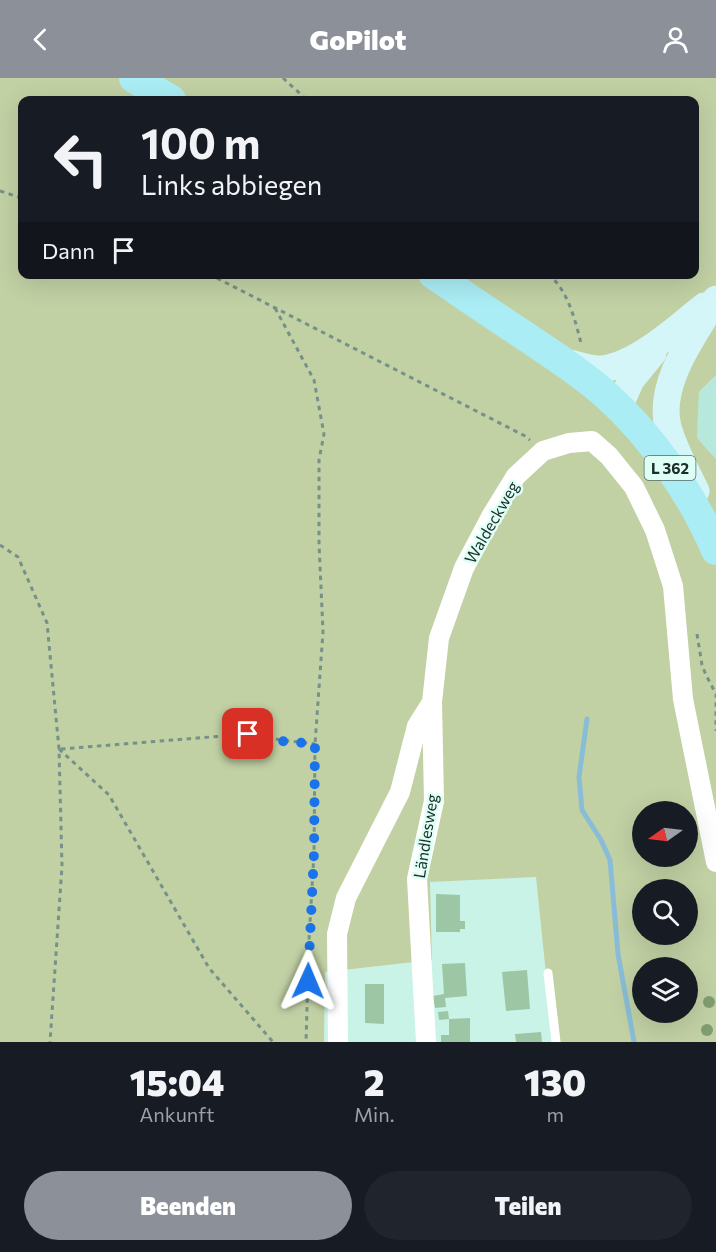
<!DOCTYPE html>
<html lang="de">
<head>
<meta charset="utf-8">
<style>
  :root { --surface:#171b24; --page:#20242c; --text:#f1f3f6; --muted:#9ea1a6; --accent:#8c9099 }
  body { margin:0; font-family:Commissioner,sans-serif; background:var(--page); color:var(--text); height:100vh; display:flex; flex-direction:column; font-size:22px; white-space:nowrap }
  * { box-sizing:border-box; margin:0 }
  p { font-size:20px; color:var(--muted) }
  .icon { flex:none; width:33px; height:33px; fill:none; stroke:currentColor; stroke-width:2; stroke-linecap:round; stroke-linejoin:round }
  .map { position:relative; height:964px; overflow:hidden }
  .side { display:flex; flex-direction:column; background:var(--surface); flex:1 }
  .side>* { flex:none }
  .hud { position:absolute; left:18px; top:18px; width:681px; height:183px; border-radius:12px; box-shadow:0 6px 24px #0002; background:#171b24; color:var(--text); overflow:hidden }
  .needle { width:39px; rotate:256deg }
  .buttons { position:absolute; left:632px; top:723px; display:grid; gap:12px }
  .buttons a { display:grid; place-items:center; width:66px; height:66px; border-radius:50%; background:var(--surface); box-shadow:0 6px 24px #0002; font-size:30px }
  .pin { position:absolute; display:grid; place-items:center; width:51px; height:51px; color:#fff; margin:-26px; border-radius:12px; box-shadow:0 3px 9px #0006 }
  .me { position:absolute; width:66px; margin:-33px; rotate:1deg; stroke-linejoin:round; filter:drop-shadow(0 0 4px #0008) }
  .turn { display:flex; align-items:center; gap:21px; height:126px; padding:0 24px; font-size:27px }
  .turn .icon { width:78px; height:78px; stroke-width:2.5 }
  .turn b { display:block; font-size:42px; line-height:51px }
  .then { display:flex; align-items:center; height:57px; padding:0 24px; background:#0003; gap:12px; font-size:22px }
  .eta { display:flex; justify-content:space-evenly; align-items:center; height:102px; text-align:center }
  .eta b { font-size:36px; font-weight:800; line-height:42px }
  .primary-button { display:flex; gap:12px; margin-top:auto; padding:12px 24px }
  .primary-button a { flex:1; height:69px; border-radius:36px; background:var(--accent); color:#fff; font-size:24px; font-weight:800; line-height:69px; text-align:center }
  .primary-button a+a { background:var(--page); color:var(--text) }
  header { display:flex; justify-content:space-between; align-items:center; height:78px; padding:0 24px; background:var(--accent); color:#fff; font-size:27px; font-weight:800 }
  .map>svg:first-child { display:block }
  .built { fill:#b6e9db }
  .green { fill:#c2d1a4; fill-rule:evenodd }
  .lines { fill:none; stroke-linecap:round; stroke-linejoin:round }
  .stream { stroke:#89bdd7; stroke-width:5 }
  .building { fill:#9dc7a4 }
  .path { stroke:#75918a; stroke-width:3; stroke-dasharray:4.5 4.5; stroke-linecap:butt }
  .lane { stroke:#fff; stroke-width:9 }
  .street { stroke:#fff; stroke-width:20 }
  .secondary { stroke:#d4f6f9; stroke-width:27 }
  .primary { stroke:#aaedf4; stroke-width:30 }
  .tree { fill:#819d70 }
  .route { stroke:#1a73e8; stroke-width:10; stroke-dasharray:0 18 }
  .labels { text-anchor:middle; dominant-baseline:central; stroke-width:5; stroke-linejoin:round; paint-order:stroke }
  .shield { fill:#ddfff5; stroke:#566b66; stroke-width:1.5 }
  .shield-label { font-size:15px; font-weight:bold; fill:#1c2c28 }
  .street-label { font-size:16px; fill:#1c2c28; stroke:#ddfff5 }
</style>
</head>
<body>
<header><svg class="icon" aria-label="back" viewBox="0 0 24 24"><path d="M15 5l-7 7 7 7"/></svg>GoPilot<svg class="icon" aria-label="person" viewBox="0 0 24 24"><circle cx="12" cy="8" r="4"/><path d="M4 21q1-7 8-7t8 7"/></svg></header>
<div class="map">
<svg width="716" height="964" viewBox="0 0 716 964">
  <rect width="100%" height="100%" fill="#caf3e8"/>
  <path class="built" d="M716 297V381L697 360 699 314Z"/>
  <path class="green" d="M0 0H716V297L699 314 697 360 716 381V964H553L536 799 430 804 432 882 325 894 324 964H0ZM22 22H694V196H22ZM642 734H687V778H642ZM642 812H687V856H642ZM642 890H687V934H642Z"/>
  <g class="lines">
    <path class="stream" d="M587 641 579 699 582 732 601 762 610 782 618 876 634 964"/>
  </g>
  <g class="building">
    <path d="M436 816 460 817V843H465V851H460V854H436Z"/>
    <path d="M465 885 467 918 445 920 446 929 435 930 433 918 444 916 442 886Z"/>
    <path d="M527 892 530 931 506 933 502 894Z"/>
    <path d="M365 906H384V946L365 945Z"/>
    <path d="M448 933 449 941 439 942 438 934Z"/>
    <path d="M470 940V964H441V957H449V941Z"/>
    <path d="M541 954 542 964H516L515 956Z"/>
  </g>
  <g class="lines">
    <g class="path">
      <path d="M283 0 307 22"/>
      <path d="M0 113 22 120"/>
      <path d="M209 196 525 358 530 362"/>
      <path d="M548 196C568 212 575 242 581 265"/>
      <path d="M275 230 314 302 324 356 319 382V465L323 554 315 666 314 775 309 862 306 964"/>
      <path d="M0 467 18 479 47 545 59 671 62 788 50 964"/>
      <path d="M697 556 702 587 706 597 716 616V653"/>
      <path d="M59 671 109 717 209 890 273 964"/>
      <path d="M61 671 248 656 281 662 315 666"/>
    </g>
    <path class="lane" d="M548 895 556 964"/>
    <g class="street">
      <path d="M338 964 337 856 346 820 400 714 417 648 432 624 439 560 464 490 492 437 516 398 543 373 569 365 592 363 609 378 634 409 655 452 673 508 683 621 716 784"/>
      <path d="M426 964 417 801 434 723 432 624"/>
    </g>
    <g class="secondary">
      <path d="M565 284C575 286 591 292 601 291 634 289 679 249 704 228"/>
      <path d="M619 329 631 302 653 275"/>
      <path d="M696 413C686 392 674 371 668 349 657 305 695 256 716 221"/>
    </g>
    <g class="primary">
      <path d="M134 0 171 22"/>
      <path d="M433 196C465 218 496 239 528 260 554 278 582 295 606 317 651 357 692 416 716 472"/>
    </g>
  </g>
  <g class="tree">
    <circle cx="709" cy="924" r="6"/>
    <circle cx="707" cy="952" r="6"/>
  </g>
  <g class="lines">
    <path class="route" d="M248 656 281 663 315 666 314 775 308 903"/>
  </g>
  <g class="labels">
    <rect class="shield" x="644.5" y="378" width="51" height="24" rx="4.5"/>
    <g class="shield-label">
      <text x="670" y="390">L 362</text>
    </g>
    <g class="street-label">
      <text transform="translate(491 444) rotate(-60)">Waldeckweg</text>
      <text transform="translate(425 758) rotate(-81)">Ländlesweg</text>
    </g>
  </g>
</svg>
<div class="buttons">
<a><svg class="needle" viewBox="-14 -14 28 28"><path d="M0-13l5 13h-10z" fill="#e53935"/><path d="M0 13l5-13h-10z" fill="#9ea1a6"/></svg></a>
<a><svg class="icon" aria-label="search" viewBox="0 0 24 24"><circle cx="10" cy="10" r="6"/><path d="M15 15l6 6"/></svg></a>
<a><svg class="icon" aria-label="layers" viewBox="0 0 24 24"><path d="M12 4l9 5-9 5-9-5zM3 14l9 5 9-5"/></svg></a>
</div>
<div class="pin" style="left:248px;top:656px;background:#d93025"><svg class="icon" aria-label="arrive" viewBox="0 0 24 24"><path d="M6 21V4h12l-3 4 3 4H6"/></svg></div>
<svg class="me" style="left:308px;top:903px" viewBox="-20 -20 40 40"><path d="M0-17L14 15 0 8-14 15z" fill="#1a73e8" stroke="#fff" stroke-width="4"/></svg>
<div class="hud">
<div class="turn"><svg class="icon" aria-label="left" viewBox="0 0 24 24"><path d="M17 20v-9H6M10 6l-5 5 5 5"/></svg><div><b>100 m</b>Links abbiegen</div></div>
<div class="then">Dann<svg class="icon" aria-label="arrive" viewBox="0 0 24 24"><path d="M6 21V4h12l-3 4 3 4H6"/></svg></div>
</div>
</div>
<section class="side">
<div class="eta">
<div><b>15:04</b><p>Ankunft</p></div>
<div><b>2</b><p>Min.</p></div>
<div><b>130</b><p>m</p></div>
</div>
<div class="primary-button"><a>Beenden</a><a>Teilen</a></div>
</section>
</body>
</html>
